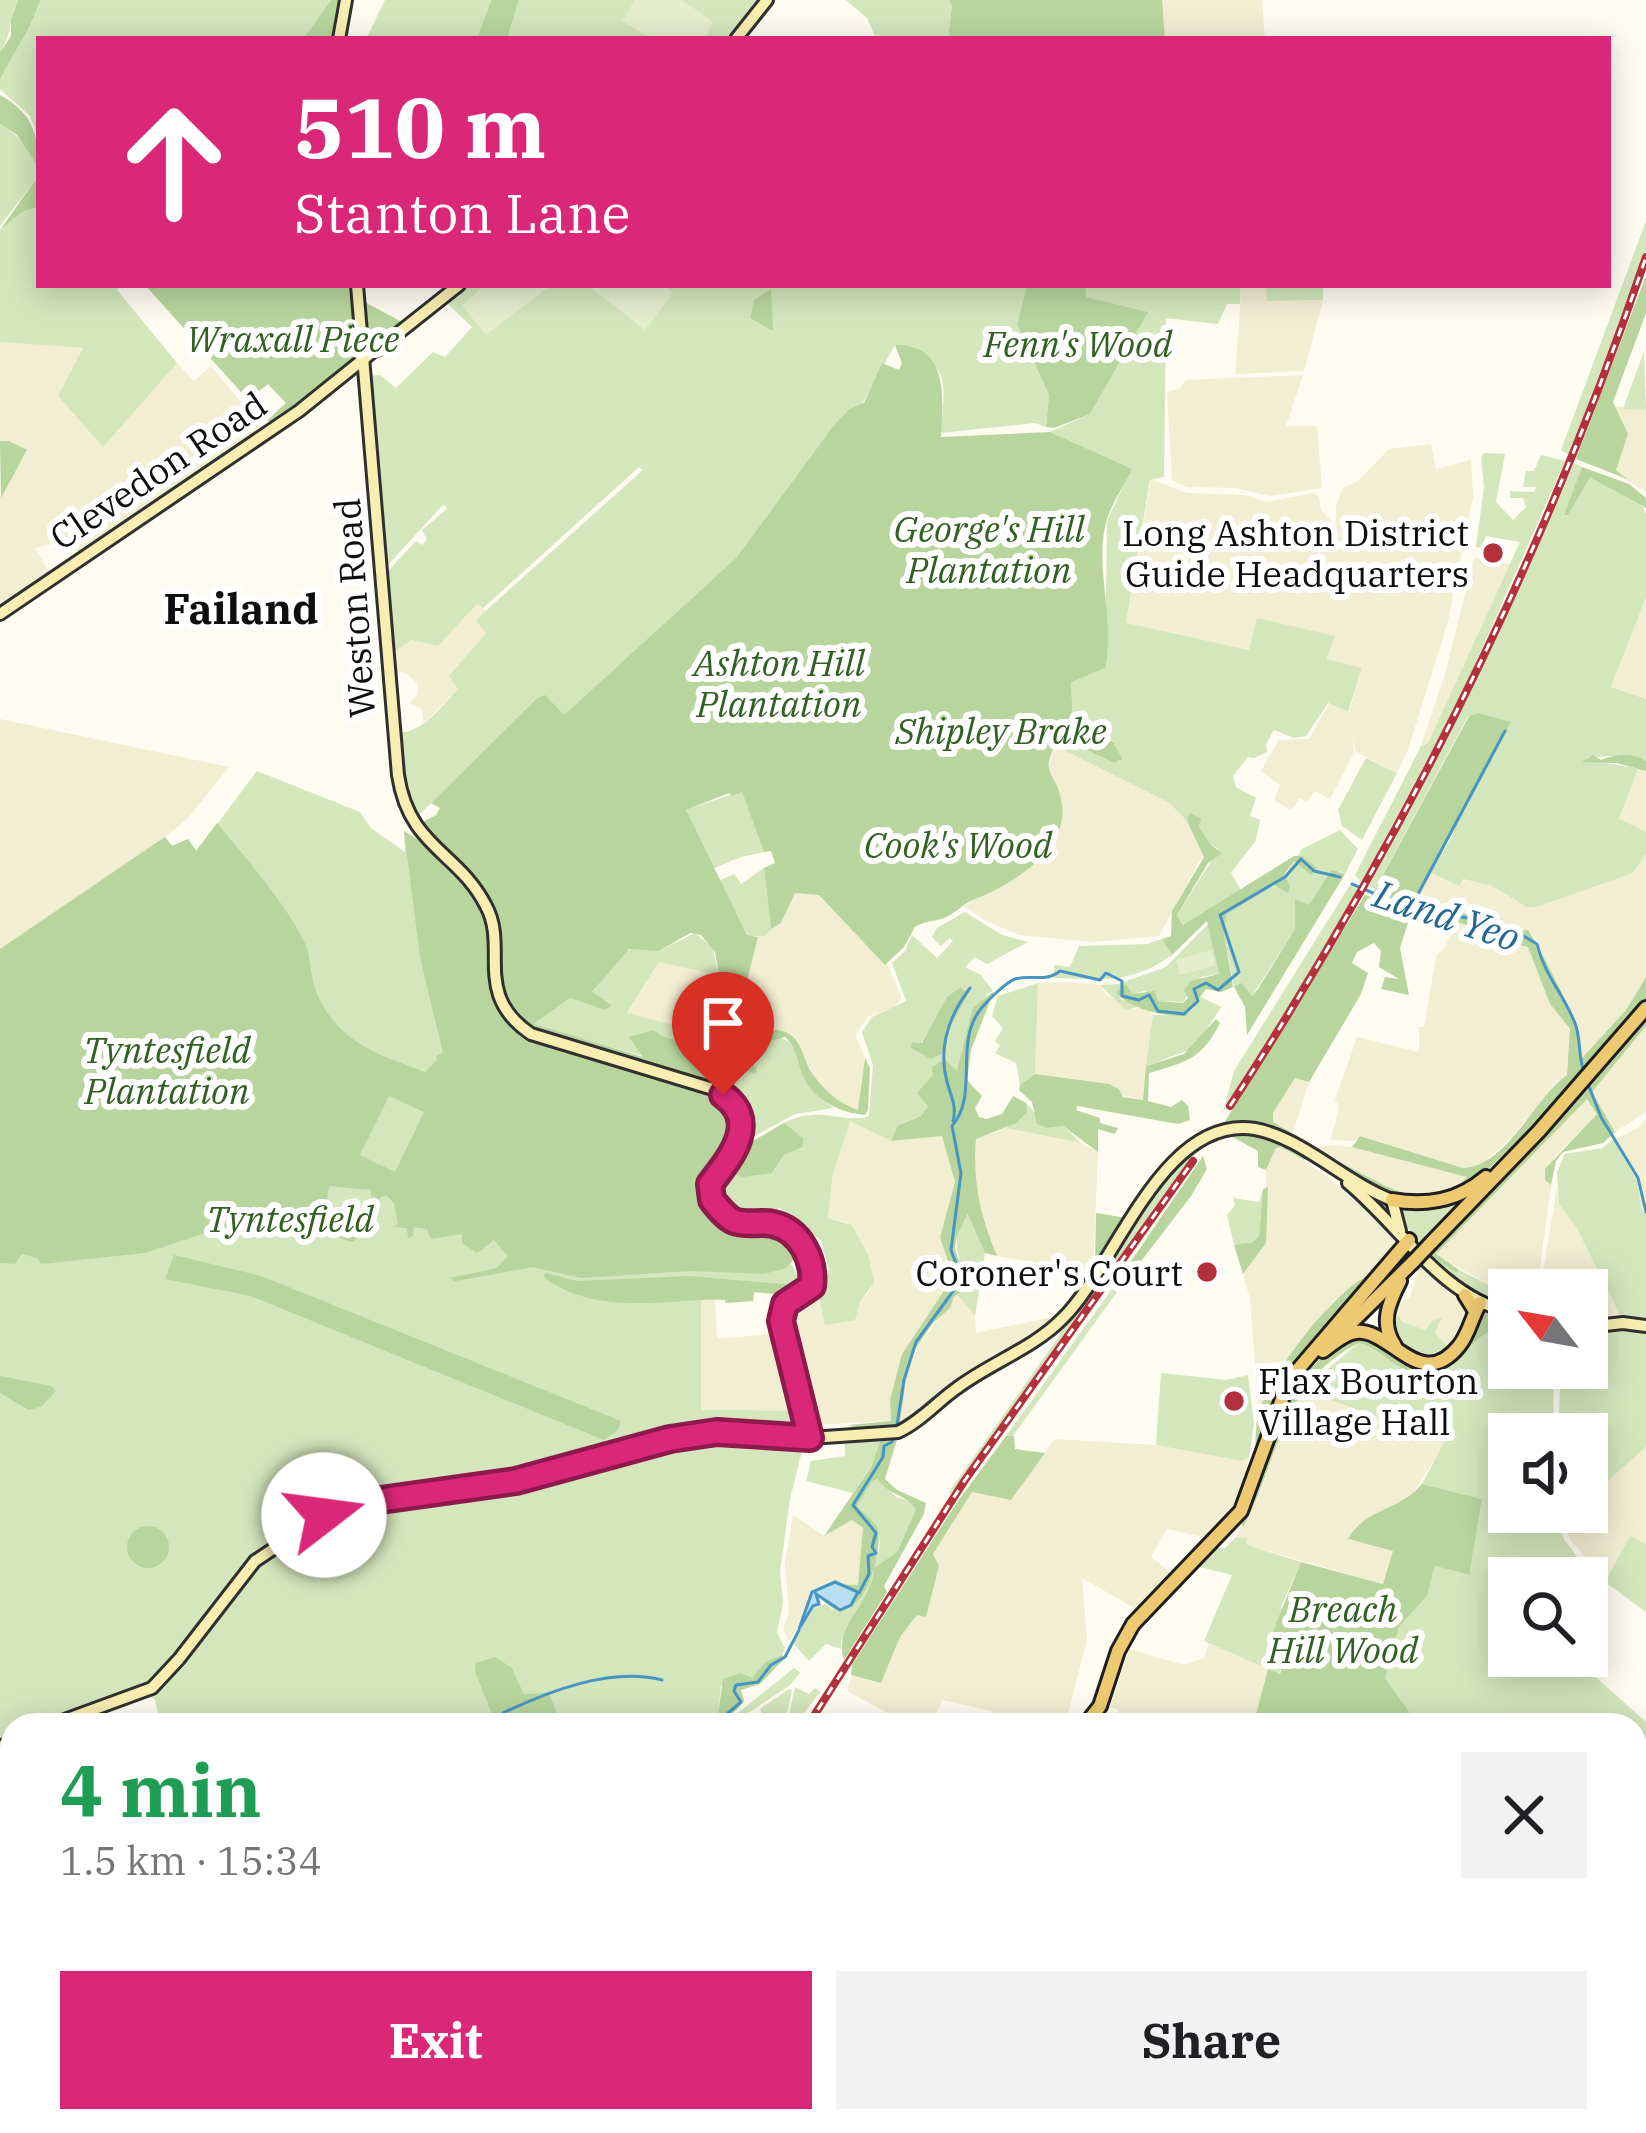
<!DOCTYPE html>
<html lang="en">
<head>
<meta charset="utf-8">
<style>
  :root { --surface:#fff; --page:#f2f2f2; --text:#202124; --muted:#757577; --accent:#db2777 }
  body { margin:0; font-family:"IBM Plex Serif",serif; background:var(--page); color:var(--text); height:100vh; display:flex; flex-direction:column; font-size:45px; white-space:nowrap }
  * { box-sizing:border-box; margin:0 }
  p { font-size:39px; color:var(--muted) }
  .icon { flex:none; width:66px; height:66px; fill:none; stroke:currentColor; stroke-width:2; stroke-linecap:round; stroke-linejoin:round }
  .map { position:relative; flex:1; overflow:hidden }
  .details { position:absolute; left:0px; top:1713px; width:1647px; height:420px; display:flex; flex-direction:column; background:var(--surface); border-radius:36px 36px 0 0; box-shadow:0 6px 30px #0003 }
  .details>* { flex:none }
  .banner { position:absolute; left:36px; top:36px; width:1575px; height:252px; border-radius:0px; box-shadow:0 6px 30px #0003; background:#db2777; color:#fff; overflow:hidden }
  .needle { width:78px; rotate:301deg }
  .controls { position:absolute; left:1488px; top:1269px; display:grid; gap:24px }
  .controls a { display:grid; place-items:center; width:120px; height:120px; border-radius:0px; background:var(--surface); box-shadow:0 6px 30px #0003; font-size:60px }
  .pin { position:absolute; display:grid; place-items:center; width:102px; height:102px; color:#fff; margin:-123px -51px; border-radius:50% 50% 50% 0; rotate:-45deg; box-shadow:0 0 12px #0007 }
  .pin .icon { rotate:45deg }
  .me { position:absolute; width:132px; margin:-66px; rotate:75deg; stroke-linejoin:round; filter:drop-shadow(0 0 9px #0008) }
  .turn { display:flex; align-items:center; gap:42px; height:252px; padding:0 60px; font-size:54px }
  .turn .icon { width:156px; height:156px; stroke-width:2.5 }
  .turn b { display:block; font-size:84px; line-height:102px }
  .round { display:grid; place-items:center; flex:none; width:126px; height:126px; border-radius:0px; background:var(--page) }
  .summary { display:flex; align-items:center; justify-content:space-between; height:204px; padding:0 60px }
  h1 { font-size:72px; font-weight:700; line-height:90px; color:#1e9e55 }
  .action { display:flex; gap:24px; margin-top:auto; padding:24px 60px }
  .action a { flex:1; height:138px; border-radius:0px; background:var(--accent); color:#fff; font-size:48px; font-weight:700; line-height:138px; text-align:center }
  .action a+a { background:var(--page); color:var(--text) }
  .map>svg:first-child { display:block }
  .farmland { fill:#f2eed2 }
  .green { fill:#d3e6bc; fill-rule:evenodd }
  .forest { fill:#b8d59d; fill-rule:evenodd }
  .pitch { fill:#e4eecd }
  .water { fill:#b9def1; stroke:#4695c2; stroke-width:3 }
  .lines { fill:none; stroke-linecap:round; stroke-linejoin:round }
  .stream { stroke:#4695c2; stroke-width:3 }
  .river { stroke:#b9def1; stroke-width:8 }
  .secondary-casing { stroke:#303030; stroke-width:16 }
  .primary-casing { stroke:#1f1f1f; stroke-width:18 }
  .secondary { stroke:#f8eeb1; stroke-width:10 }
  .primary { stroke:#edca71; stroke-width:12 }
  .rail-casing { stroke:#b3313c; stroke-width:8 }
  .rail { stroke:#fff; stroke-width:3; stroke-dasharray:9; stroke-linecap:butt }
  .primary-bridge-casing { stroke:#1f1f1f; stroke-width:18; stroke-linecap:butt }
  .primary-bridge { stroke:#edca71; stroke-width:12 }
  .route-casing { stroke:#8e194d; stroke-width:30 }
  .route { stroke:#db2777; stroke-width:21 }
  .poi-dot { fill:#b3313c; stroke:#fff; stroke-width:4.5 }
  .labels { text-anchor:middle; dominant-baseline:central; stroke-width:12; stroke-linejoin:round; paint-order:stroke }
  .park-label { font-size:36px; font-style:italic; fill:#326023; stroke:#fff }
  .street-label { font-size:36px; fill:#0e0e0e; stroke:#fff }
  .poi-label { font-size:36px; fill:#0e0e0e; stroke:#fff; text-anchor:end }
  .water-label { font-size:39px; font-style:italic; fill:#216796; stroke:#fff }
  .quarter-label { font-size:42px; font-weight:bold; fill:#0e0e0e; stroke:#fff }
</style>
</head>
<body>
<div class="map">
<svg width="1646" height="2133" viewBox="0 0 1646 2133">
  <rect width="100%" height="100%" fill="#fefbf0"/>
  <g class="farmland">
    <path d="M1161 0H1262L1265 39H1165Z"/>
    <path d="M1242 285H1266L1268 301 1323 300 1304 371 1235 374Z"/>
    <path d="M0 342 84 348 58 396 103 446 177 363 194 381 211 366 264 430 82 553 58 543 35 548 51 575 0 609V497L27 451 9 441H0Z"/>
    <path d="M1303 375 1286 426H1317L1322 488 1270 496 1235 488 1187 487 1172 480 1167 392 1179 389 1186 380Z"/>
    <path d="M1615 406 1646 410V491L1613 473 1628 435Z"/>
    <path d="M1431 444 1436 469 1471 460 1473 497 1448 621 1408 750 1397 773 1356 752 1353 738 1354 753 1330 799 1315 791 1307 802 1300 798 1291 810 1274 800 1280 785 1261 771 1279 740 1309 739 1329 704 1349 712 1362 669 1326 659 1334 636 1258 619 1250 650 1126 624 1151 479 1187 493 1245 495 1267 502 1312 493 1319 496 1321 510 1336 526V506L1343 488 1358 481 1389 449Z"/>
    <path d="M1474 558 1510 564 1428 743 1421 746 1444 678Z"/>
    <path d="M1646 597V699L1611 687Z"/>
    <path d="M477 604 486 611 481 615 486 633 450 675 458 689 424 724 422 709 410 703 418 694V684L406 673 393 671 391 652 411 640 438 646Z"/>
    <path d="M0 719 229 767 187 819 165 837 0 949Z"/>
    <path d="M1055 746 1168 802 1187 821 1204 853 1159 936 1092 942 1019 935 988 922 964 906 1025 872 1053 843 1062 809 1047 773Z"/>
    <path d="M1638 769 1646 771V832L1619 820Z"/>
    <path d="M1646 854V977L1626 1010 1582 1058 1578 1025 1546 967 1538 941 1528 930 1503 931 1467 914 1414 905 1431 873 1458 886 1462 879 1492 886 1527 907 1633 873Z"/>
    <path d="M795 892 819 896 887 963 902 999 893 1008 869 1016 855 1035 865 1058 859 1110 839 1103 813 1076 798 1041 774 1030 744 1041 731 1040 627 1014 660 961 747 981 758 937 781 923Z"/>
    <path d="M1455 919 1483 935 1492 934 1528 947 1533 954 1550 1004 1570 1030 1567 1075 1556 1082 1511 1138 1479 1167 1463 1168 1361 1136 1354 1141 1331 1140 1339 1106 1335 1100 1357 1037 1419 1052V1027H1424L1436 956 1446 946Z"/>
    <path d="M1069 982 1100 985 1106 995 1134 1010 1144 1005 1153 1015 1143 1100 1035 1074 1038 983Z"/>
    <path d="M1646 1026V1112L1615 1132 1592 1092Z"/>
    <path d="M1295 1078 1309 1082 1291 1139 1292 1133 1273 1121 1272 1113Z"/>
    <path d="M1587 1098 1597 1114 1555 1156 1545 1180 1551 1185 1537 1290H1509V1295L1435 1255Z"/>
    <path d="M1646 1119V1214L1641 1208 1638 1182 1613 1140 1638 1128Z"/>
    <path d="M850 1120 891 1141 942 1135 955 1183 940 1237 953 1277 902 1354 890 1400 891 1421 811 1425 787 1319 797 1305 820 1301 825 1324 860 1302 871 1290 849 1223 828 1218 833 1174Z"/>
    <path d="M1006 1128 1081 1143 1098 1152 1093 1273 997 1256 987 1232 973 1173 976 1139Z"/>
    <path d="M1328 1145 1364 1148 1468 1177 1453 1189 1434 1194 1395 1193 1314 1148Z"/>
    <path d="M1281 1147 1323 1173 1353 1201H1364L1401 1240 1400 1245 1379 1271 1334 1300 1277 1374 1259 1415 1250 1299 1243 1274 1266 1242V1170L1276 1148Z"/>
    <path d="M1557 1187 1559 1204 1576 1227 1622 1319 1587 1324V1290H1540Z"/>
    <path d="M1420 1262 1468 1303 1472 1313 1451 1350 1435 1333 1442 1320 1426 1330 1402 1322 1396 1310 1400 1302 1410 1297Z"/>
    <path d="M957 1294 975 1316 976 1333 1063 1315 983 1368 977 1365 979 1370 899 1429 909 1359Z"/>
    <path d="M701 1299H715L717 1339 782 1333 802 1411H701Z"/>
    <path d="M1302 1390 1446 1442 1409 1499 1389 1507 1349 1540 1394 1551 1383 1584 1253 1547 1246 1544V1538L1236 1537 1261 1491 1287 1414Z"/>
    <path d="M1055 1439 1156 1445 1242 1461 1249 1457 1241 1502 1211 1539 1167 1529 1151 1557 1172 1573 1138 1610 1082 1578 1087 1640 1065 1725H987L992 1711 942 1700 932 1725H910L847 1691 852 1676 881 1683 900 1637 917 1615 933 1554 972 1492 1011 1499Z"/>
    <path d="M1646 1447V1544L1630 1536 1605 1582 1570 1539 1562 1520 1572 1512H1587V1499Z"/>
    <path d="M793 1515 824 1536 852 1520 863 1529 864 1542 858 1586 828 1584 814 1592 790 1641 783 1630 789 1612 785 1563Z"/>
    <path d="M1209 1643 1268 1669 1253 1725H1114L1119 1710 1110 1707 1129 1649 1184 1665 1204 1658Z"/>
    <path d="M12 1770V1938L0 1927V1776Z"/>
    <path d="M12 2040V2121H61L72 2133H0V2043Z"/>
    <path d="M193 2121H470L467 2133H195L199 2123Z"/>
    <path d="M473 2121H584L578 2133H469Z"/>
    <path d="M607 2121H777L771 2133H602Z"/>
    <path d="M887 2121H1133V2133H882Z"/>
  </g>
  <g class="green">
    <path d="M0 0H18C9 18 12 35 0 52Z"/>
    <path d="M40 0H331L303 39H39V139L30 116 0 89V80C13 52 32 29 40 0Z"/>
    <path d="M385 0H491L477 39H366Z"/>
    <path d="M519 0H762L728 39H507Z"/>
    <path d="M846 0H949L952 6 948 39H879V34L871 39 875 36 867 18Z"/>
    <path d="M0 124C19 136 36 153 39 175L0 226Z"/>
    <path d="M39 207V285H119L117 290 177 363 103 447 58 396 83 348 0 342V230L24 211Z"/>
    <path d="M1646 221V250L1569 455 1561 450Z"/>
    <path d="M469 285H1027L1017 325 1049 395 1046 427 1035 423 941 433C945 380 952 362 895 345L862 404 849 409 834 425 736 558 563 716 536 699 416 818 407 803 399 733C425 731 441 707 458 689L449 676 486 633 476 621 481 615 643 470 639 467 483 608 477 604 438 646 411 640 393 652 386 573 416 541 422 545 427 540 422 530 447 509 445 505 441 507 386 567 371 376 380 375 396 388 433 352 445 357 472 327 447 303Z"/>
    <path d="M1085 285H1241L1240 304H1227L1218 324 1166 318 1164 477 1150 480 1126 623 1249 650 1257 618 1335 636 1326 659 1362 668 1348 712 1328 703 1306 736 1294 738 1274 730 1266 744 1267 752 1254 758 1248 757 1233 776 1236 787 1256 798 1250 816 1260 820 1256 840 1231 873 1241 890 1184 925 1177 915 1219 849 1211 845 1199 827 1200 818 1189 813 1187 821 1168 802 1055 746 1060 736 1114 763 1116 745 1086 732 1073 721 1071 681 1105 668 1107 521 1131 469 1050 432 1090 414 1147 312 1085 297Z"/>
    <path d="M1266 285H1323V300L1267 301Z"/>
    <path d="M1644 351 1646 410 1623 409Z"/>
    <path d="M1485 453 1505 454 1496 502 1513 520 1526 507 1523 498H1510V491L1534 492 1536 487H1523L1526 471H1534L1541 455 1565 461 1459 700 1362 882 1355 875 1421 746 1428 743 1520 542 1486 536 1481 548 1476 547 1484 487 1481 457Z"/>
    <path d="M1574 463 1582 467 1565 515H1568L1589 477H1594L1643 507 1646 514V597L1611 687 1646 699V761C1636 754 1600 757 1587 757 1604 765 1619 764 1638 769L1619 819 1646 832V854L1633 873 1536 907H1527L1492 886 1463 879 1459 886 1431 873 1452 836 1494 719 1468 716 1375 889 1369 886 1472 689Z"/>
    <path d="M1366 758 1397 773 1362 840 1342 826 1338 810Z"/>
    <path d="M257 771 360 812 371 828 405 852 404 831 414 837C442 862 475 889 486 926 498 965 474 982 509 1026L720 1160C698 1186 699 1218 738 1227 751 1230 765 1226 777 1232 787 1236 793 1244 799 1252L791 1264 805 1286 782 1301 777 1294 754 1292 753 1301 701 1300V1410L802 1411 804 1425 793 1431 725 1429 509 1479 364 1498 275 1542 158 1680 143 1687 142 1679 140 1692 80 1708 43 1725H12V1739L0 1745V949L165 837 172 846 188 839 197 851Z"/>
    <path d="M742 791 764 852 741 857 712 869 685 810Z"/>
    <path d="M1340 830 1358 849 1345 874 1340 871 1309 906 1296 899 1295 929 1252 996 1234 987 1224 933 1227 914 1268 888 1278 886 1302 849Z"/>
    <path d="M764 868 771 929 765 936H748L719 881 734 874 741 884Z"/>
    <path d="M1350 885 1358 890 1277 1030 1223 1112 1234 1071Z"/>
    <path d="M965 912 1002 935 1028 942 987 964 975 957 965 967 981 975 993 991 987 994 957 1072 946 1060 918 1094 929 1105 921 1116 897 1126 891 1141 850 1121 833 1174 828 1218 852 1225 869 1257 874 1282 860 1302 855 1320 825 1325 819 1296 829 1270 821 1241 780 1208 745 1221C726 1212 720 1205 712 1185L719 1175C736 1175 753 1174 775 1169L784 1155 803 1147 801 1136 785 1127 784 1123C822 1104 843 1125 869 1116L873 1065 862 1032 872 1017 906 1001 892 963 905 951 912 935 937 958 953 941 950 938 941 946 932 937 937 928ZM968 995 951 1025 943 1053 912 1042 921 1043 933 1025Z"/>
    <path d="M1208 924 1219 974 1201 977 1183 1002 1158 1001 1145 990 1132 995 1116 992 1122 1000 1144 1005 1126 1010 1100 985 1118 984 1166 967Z"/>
    <path d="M695 933 712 947 719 975 659 962 627 1013 727 1039 717 1064 689 1053 685 1045 663 1039 654 1030 646 1057 533 1025 570 998 605 1010 611 1004 592 993 624 952 634 948 659 951Z"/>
    <path d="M1162 939 1172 955C1129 985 1102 979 1054 978V965L1070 967 1079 946 1147 944Z"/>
    <path d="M1038 983 1035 1074 1020 1085 1016 1063 995 1053 1000 1046 995 1041 1003 1028 992 1016 998 996Z"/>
    <path d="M1201 997 1221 1007 1194 1048 1146 1066 1153 1015 1186 1016Z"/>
    <path d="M776 1036C803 1042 795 1069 810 1086 816 1094 825 1102 834 1108L795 1114 751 1138 746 1099 733 1087 732 1066 756 1074 757 1067 734 1057 736 1050Z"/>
    <path d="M1026 1103 1048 1128 1063 1126 1081 1143 1006 1128 1026 1112Z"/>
    <path d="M1613 1140 1638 1182 1641 1208 1646 1214V1323L1622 1319 1576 1227 1559 1204 1557 1172 1565 1154 1602 1148Z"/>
    <path d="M1197 1152 953 1495 949 1492 1060 1335 1057 1329C1083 1292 1161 1162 1197 1152Z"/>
    <path d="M1482 1185 1422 1246 1396 1214 1399 1206Z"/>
    <path d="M1263 1189 1259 1236 1253 1242 1234 1245 1227 1215 1235 1205 1233 1198 1259 1202Z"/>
    <path d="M969 1213 985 1253 975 1316 957 1294 963 1290 956 1236Z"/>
    <path d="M1428 1254 1457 1272 1459 1270 1509 1295V1308L1475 1296Z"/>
    <path d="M1112 1289 1117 1292 1013 1436H1006Z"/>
    <path d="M1398 1314 1402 1322 1426 1330 1432 1321 1442 1318 1435 1333 1448 1347 1428 1355 1429 1359 1408 1350 1395 1329 1398 1347 1388 1316 1395 1320Z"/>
    <path d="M1504 1322H1509V1368H1553L1554 1434H1509V1512H1553L1565 1541 1598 1584 1587 1611V1578H1509V1656H1572L1646 1722V1772L1635 1780V1725H1419L1385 1678 1399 1627 1427 1596 1435 1566 1468 1575 1482 1499 1422 1484 1445 1441 1302 1390 1359 1343C1379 1349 1391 1366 1411 1371 1453 1381 1471 1336 1504 1322Z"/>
    <path d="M1617 1326 1646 1329V1447L1587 1499V1434H1558L1561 1368H1587V1329Z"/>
    <path d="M1161 1373 1226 1380 1248 1375 1254 1424 1249 1457 1242 1461 1156 1445Z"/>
    <path d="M882 1435 871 1466 853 1493 806 1481 811 1461 845 1456V1440Z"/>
    <path d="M709 1436 792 1441 802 1451 790 1499 780 1572 783 1603 777 1633 785 1648 782 1655 765 1662 752 1678 721 1686 718 1714 700 1725H657L652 1720 642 1725H562L549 1694H524L512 1668 477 1663 475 1671 495 1719 489 1725H161L155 1700 148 1695 169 1679 255 1568 323 1519 343 1510 450 1493Z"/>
    <path d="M878 1479 895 1496 913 1503 917 1510 897 1552 874 1568 873 1582 841 1641V1649L826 1644 809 1661 793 1643 813 1609 825 1604 833 1610C854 1590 890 1561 877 1528 874 1521 862 1512 857 1506L872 1481Z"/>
    <path d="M1630 1536 1646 1544V1612L1605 1582Z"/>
    <path d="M1236 1537 1247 1538 1246 1544 1253 1547 1301 1562 1281 1607 1290 1641 1279 1674 1204 1641 1232 1575 1196 1566 1217 1548H1225Z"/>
    <path d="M794 1668 800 1673 789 1686 748 1713 747 1725 738 1716 741 1725H723Z"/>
    <path d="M795 1687 809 1694 815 1688 820 1692 795 1725H781L788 1719Z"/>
    <path d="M789 1689 792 1690C788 1707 789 1725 768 1725L760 1709Z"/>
    <path d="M0 1932 12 1945V2037L0 2041Z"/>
    <path d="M1140 2121H1222L1193 2133H1141Z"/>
    <path d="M1458 2121H1561L1547 2133H1488Z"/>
  </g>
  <g class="forest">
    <path d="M18 0H40C32 29 13 52 0 80V52L11 36V20Z"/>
    <path d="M331 0H342L335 39H303Z"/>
    <path d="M491 0H519L507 39H477Z"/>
    <path d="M949 0H1162L1165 39H948L952 6Z"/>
    <path d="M0 95C31 112 39 133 39 168L17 135 0 124Z"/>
    <path d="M39 175V207L24 211 0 230Z"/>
    <path d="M1646 276V313L1613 402 1628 434 1616 470 1627 479 1576 459Z"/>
    <path d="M145 285H353V359L271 423 267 420 286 403 268 384 248 400Z"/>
    <path d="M1027 285H1085L1086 297 1148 312 1090 414 1054 428 1046 427 1049 395 1017 325Z"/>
    <path d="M771 289 773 331 750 318 754 300Z"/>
    <path d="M361 300 402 322 381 339 371 337 365 329Z"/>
    <path d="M895 345C950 344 943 399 941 437L1050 432 1132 469C1124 486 1111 504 1106 522 1094 570 1116 620 1105 668L1071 682 1073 721 1086 732 1114 743 1122 759 1114 763 1060 737C1036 778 1057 768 1062 804 1069 851 1008 887 973 900 962 904 953 916 941 919 931 922 924 921 915 927L904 947 885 965 819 895 795 893 781 923 771 929 764 868 775 863 771 851 764 852 742 792 732 796 729 793 686 810 747 935 758 937 747 981 719 975 715 952 701 935 690 933 659 951 629 949 592 992 612 1005 605 1010 570 998 534 1024 643 1057 629 1037 654 1030C665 1040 671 1037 682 1043 694 1050 701 1059 717 1064L727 1039C748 1042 766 1026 782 1031 804 1037 802 1061 814 1076 826 1092 839 1103 858 1110L865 1058 870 1068 868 1110 865 1115C842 1113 818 1102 806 1082 797 1066 799 1050 785 1037L736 1051 735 1057 757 1067 756 1074 733 1066V1087L718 1079 719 1070 712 1085 525 1027 502 999 495 916 419 824 436 815 440 808 431 803 536 699 545 695 564 715 736 558 834 425 849 409 864 403 882 363 899 370 902 363Z"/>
    <path d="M0 441H9L27 450 1 498Z"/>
    <path d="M1582 467 1629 484 1646 498V508L1590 477 1568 515H1564Z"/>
    <path d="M1478 713 1511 722 1414 905 1467 914 1503 931 1528 930C1533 935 1576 1019 1578 1028 1580 1038 1579 1048 1582 1058L1626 1010 1646 977V1003L1560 1102 1471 1185 1421 1200 1386 1195 1318 1154C1364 1165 1420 1228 1467 1177L1352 1147 1360 1136 1463 1168C1508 1166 1534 1097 1567 1075L1570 1029 1550 1004 1528 947C1489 939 1456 914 1417 914L1413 907 1400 948 1409 995 1381 989 1385 977 1399 979 1379 967 1381 951 1374 943 1357 952 1352 963 1368 973 1361 994 1309 1082 1295 1078 1273 1113V1122L1292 1133 1291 1139 1224 1123 1365 895 1371 897 1469 716Z"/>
    <path d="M1593 755 1601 760C1617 754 1632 752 1646 761V771L1616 763 1582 762Z"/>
    <path d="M1189 813 1201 818 1199 827 1211 845 1222 853 1208 863 1177 915 1183 925 1294 856H1302L1317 868 1311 875 1294 861 1284 875 1290 886 1288 893 1274 885 1227 914 1224 933 1233 987 1221 992 1206 989 1186 1016C1163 1017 1132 1009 1116 993L1126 984 1132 994 1154 991 1158 1001 1183 1003 1188 998 1184 990 1191 981 1219 974 1207 921 1172 955 1162 939 1171 936 1172 911 1204 857 1187 821Z"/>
    <path d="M217 823C247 860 279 895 302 937 311 953 310 974 316 991 336 1042 379 1055 425 1072L437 1060 436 1056 443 1053 420 957 404 831 414 837C437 858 475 885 485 915 501 964 465 1010 534 1039L710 1093C725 1103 737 1113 736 1132L706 1179 707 1202C732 1240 770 1216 799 1252L786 1268 764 1274 690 1271 581 1278 533 1267 455 1281 450 1278 497 1268 508 1256 494 1240 477 1253 462 1243V1234L431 1239 427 1229 414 1227 413 1236 408 1238 407 1228 394 1227 398 1223 394 1203 386 1195 378 1199 371 1196V1190L329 1186 323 1226 327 1230 367 1231 352 1242 285 1219 214 1230 145 1253 41 1264 37 1258 22 1254 15 1264 0 1263V949L165 837 172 846 188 839 196 851ZM389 1096 424 1112 395 1172 360 1155Z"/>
    <path d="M1332 870 1345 874 1247 1035 1245 1007 1234 987 1241 983 1252 996 1258 989 1295 929V899L1309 905Z"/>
    <path d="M961 987 968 995 951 1025 943 1053 931 1059 911 1048 912 1042 922 1043 947 997Z"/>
    <path d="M994 991 971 1050 967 1080 982 1096 975 1108 979 1117 986 1119 1002 1114 1013 1096 1026 1103 1027 1112 1016 1123 976 1139C972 1180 981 1218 997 1256L985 1253 968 1214 956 1237 955 1250 966 1279 963 1290 954 1297 950 1308 932 1324 909 1359 899 1429 859 1431 849 1425 891 1421 890 1400 902 1354 953 1277 940 1237 955 1182 942 1136 891 1141 897 1126 921 1116 928 1106 917 1093 933 1075 932 1067 945 1059 957 1071 973 1008Z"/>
    <path d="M1646 1013V1026L1592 1092 1615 1132 1603 1143 1563 1152 1556 1161 1551 1185 1545 1180V1169L1597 1114 1587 1099 1436 1254 1459 1270 1457 1273 1428 1254Z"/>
    <path d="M1216 1019 1220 1023C1201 1060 1186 1062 1149 1073L1148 1101 1171 1107 1182 1100 1188 1106 1190 1120 1178 1124 1077 1106 1076 1110 1100 1118V1123L1118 1128 1115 1134 1098 1129V1152L1063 1126 1048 1128 1037 1124 1032 1102 1019 1090 1020 1085 1035 1074 1109 1084 1119 1089 1123 1097 1143 1100 1146 1066 1184 1054Z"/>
    <path d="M784 1123 803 1138V1147L784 1155 772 1173 743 1177 729 1172 753 1141Z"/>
    <path d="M1253 1133 1284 1143 1306 1157 1304 1160 1281 1147 1276 1148 1266 1170 1258 1167V1151L1229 1135Z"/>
    <path d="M1203 1156 1207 1169 1191 1196 1119 1290 1114 1286Z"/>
    <path d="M1268 1187 1266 1243 1243 1274 1234 1245 1253 1242 1259 1236 1263 1189Z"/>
    <path d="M1096 1213 1127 1218 1095 1267Z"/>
    <path d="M174 1255 261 1276 621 1421 617 1431 604 1440 251 1296 165 1279Z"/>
    <path d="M1379 1271 1284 1379 1266 1426 1255 1469C1256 1452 1254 1429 1259 1412 1272 1372 1338 1282 1379 1271Z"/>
    <path d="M545 1273 577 1281 689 1276 805 1286 782 1301 777 1294 754 1292 753 1301 726 1303 724 1299C664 1300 594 1316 544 1277Z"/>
    <path d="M1485 1313 1509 1316V1322C1471 1331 1454 1383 1409 1371 1390 1365 1379 1348 1359 1343 1280 1382 1280 1459 1243 1527L1240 1519 1292 1387 1337 1343 1359 1333 1420 1365 1466 1342Z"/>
    <path d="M0 1376 51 1386 56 1391 42 1406 29 1410 0 1393Z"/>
    <path d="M899 1433 885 1479 897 1490 926 1503 924 1514 884 1586 887 1592 844 1660C832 1626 874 1601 874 1568L897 1552 916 1510C909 1495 887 1495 878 1479L872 1481 857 1506C862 1512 873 1520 877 1527 886 1548 859 1643 821 1598L841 1610 851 1605 858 1592 836 1583 828 1584 858 1585 863 1528 852 1520 824 1536 871 1467 882 1435Z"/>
    <path d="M1006 1436H1014L1015 1449 1045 1453 1011 1500 972 1492 933 1554 939 1566 926 1617 917 1615 900 1637 881 1683 851 1675 852 1665 958 1501Z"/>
    <path d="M1422 1484 1482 1499 1469 1575 1435 1566 1427 1596 1399 1627 1385 1678 1419 1725H1253L1268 1669 1280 1674 1290 1642 1273 1631 1301 1562 1383 1584 1393 1551 1348 1539C1364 1509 1401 1510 1422 1484Z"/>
    <circle cx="148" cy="1547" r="21"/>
    <path d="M782 1655 785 1658 760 1684 741 1690 744 1701C727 1723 713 1725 687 1725H700L718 1714 723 1679 741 1673 752 1678 765 1662Z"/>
    <path d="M495 1657 512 1668 524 1694 549 1693 562 1725H489L494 1719 475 1672 476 1663Z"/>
    <path d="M193 2121 199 2123 195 2133H72L61 2122Z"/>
    <path d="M1222 2121H1458L1488 2133H1193Z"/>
    <path d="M1561 2121H1624L1628 2133H1547Z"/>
  </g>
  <g class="pitch">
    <path d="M635 0H682L713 22 705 39H652L622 21Z"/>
    <path d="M486 285H551L486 335 462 305Z"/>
    <path d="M587 285H663L673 293 645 330Z"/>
    <path d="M1211 950 1216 965 1180 975 1176 960Z"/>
    <path d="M789 2121H851L856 2133H784Z"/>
  </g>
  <path class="water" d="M835 1582 858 1592 851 1605 840 1610 816 1594 819 1604 813 1606 799 1629 812 1592Z"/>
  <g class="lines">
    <g class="stream">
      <path d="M1352 884 1410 909 1468 918 1471 927 1480 925 1508 937 1515 931 1537 944C1545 977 1566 997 1576 1026 1581 1042 1578 1058 1585 1075"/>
      <path d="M1410 909 1505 731"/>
      <path d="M1588 1084 1601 1117 1638 1178 1646 1212"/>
      <path d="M953 1121C957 1106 951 1097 947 1082 938 1048 948 1017 970 988"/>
      <path d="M897 1425 904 1380 916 1342 962 1279 951 1250 961 1173 952 1126C979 1096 954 1043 980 1010 986 1002 1005 983 1015 979 1032 974 1045 983 1060 971L1100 980 1106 973 1122 981V996L1139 1000 1149 995 1158 1011 1184 1014 1198 1001 1194 989 1206 983 1218 990 1239 972 1220 915 1285 877 1301 859 1314 871 1340 877"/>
      <path d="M859 1593 869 1574 868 1556 876 1553 872 1547 876 1533 853 1505 883 1457 884 1446 892 1442 895 1434"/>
      <path d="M498 1725 503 1713C549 1691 611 1667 662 1680"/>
      <path d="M714 1725 741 1702 734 1691 736 1685 758 1682 771 1665 785 1657 799 1630"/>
      <path d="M0 2042 12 2039"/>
    </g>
    <path class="river" d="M63 2121 75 2126 79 2133"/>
    <g class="secondary-casing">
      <g id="secondary">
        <path d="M339 39 346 0"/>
        <path d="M736 39 767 0"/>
        <path d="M357 285 398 775C409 848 458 851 486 906 509 948 472 994 531 1034L713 1089C763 1118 737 1149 709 1184 716 1231 743 1216 775 1224 802 1232 815 1261 812 1286L785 1304 781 1320 810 1438"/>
        <path d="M377 350 459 285"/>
        <path d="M0 614 299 411 381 345"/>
        <path d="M1348 1183C1400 1226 1441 1296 1509 1312"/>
        <path d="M1587 1327 1623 1323 1646 1326"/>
        <path d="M51 1725 152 1688 179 1659 255 1561 324 1515 359 1503 516 1481 670 1439 717 1432 810 1438 898 1432C920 1422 937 1402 957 1388 990 1363 1034 1348 1063 1318 1116 1266 1162 1114 1255 1129 1301 1137 1346 1183 1392 1200L1400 1231"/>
        <path d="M0 1747 12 1742"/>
      </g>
    </g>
    <g class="primary-casing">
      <g id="primary">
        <path d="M1392 1200C1427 1206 1458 1201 1486 1177"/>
        <path d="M1431 1243 1539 1131 1646 1008"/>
        <path d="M1465 1295 1475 1311"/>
        <path d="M1338 1336 1414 1261"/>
        <path d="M1395 1346C1380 1324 1388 1304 1400 1281"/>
        <path d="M1323 1351C1333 1344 1344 1333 1356 1332 1391 1328 1420 1394 1459 1346 1469 1334 1472 1316 1480 1303"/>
        <path d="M1085 1725 1100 1706 1118 1651 1133 1624 1241 1511 1289 1380 1409 1240"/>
        <path d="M876 2133 880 2121"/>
      </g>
    </g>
    <use href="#secondary" class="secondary"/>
    <use href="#primary" class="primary"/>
    <g class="rail-casing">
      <g id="rail">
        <path d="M1230 1106C1402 842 1545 556 1646 257"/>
        <path d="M808 1725 965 1480 1193 1161"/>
        <path d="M586 2133 591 2121"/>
      </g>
    </g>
    <use href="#rail" class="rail"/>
    <g class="primary-bridge-casing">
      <path id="primary-bridge" d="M1414 1261 1431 1243"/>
    </g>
    <use href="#primary-bridge" class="primary-bridge"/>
  </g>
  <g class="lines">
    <g class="route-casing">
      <path id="route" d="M324 1515 359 1503 516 1481 670 1439 717 1432 810 1438 781 1321 785 1304 812 1286C815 1261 801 1230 773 1224 761 1221 746 1226 734 1221 725 1217 718 1207 712 1200L710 1184C731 1157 760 1122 723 1095"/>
    </g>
    <use href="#route" class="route"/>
  </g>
  <g class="poi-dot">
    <circle cx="1493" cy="553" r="12"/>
    <circle cx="1207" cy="1272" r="12"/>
    <circle cx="1234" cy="1401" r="12"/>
  </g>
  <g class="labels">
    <g class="park-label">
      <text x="293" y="338">Wraxall Piece</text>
      <text x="1078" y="343">Fenn's Wood</text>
      <text x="989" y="528">George's Hill<tspan x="989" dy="41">Plantation</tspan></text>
      <text x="779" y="662">Ashton Hill<tspan x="779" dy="41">Plantation</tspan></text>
      <text x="1001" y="730">Shipley Brake</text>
      <text x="958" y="844">Cook's Wood</text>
      <text x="167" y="1049">Tyntesfield<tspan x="167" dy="41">Plantation</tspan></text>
      <text x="290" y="1218">Tyntesfield</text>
      <text x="1343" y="1608">Breach<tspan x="1343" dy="41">Hill Wood</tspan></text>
    </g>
    <g class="street-label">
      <text transform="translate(158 470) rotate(-34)">Clevedon Road</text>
      <text transform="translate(354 608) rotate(-94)">Weston Road</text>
    </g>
    <g class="poi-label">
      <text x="1469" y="532">Long Ashton District<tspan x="1469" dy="41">Guide Headquarters</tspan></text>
      <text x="1183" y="1272">Coroner's Court</text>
      <text x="1258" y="1380" text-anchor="start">Flax Bourton<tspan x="1258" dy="41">Village Hall</tspan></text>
    </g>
    <g class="water-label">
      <text transform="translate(1447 915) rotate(18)">Land Yeo</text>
    </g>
    <g class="quarter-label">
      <text x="241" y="608">Failand</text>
    </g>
  </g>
</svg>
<div class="controls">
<a><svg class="needle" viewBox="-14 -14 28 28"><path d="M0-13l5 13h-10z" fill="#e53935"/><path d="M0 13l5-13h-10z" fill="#757577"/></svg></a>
<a><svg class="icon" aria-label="sound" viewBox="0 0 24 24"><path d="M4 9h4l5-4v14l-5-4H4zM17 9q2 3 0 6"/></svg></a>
<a><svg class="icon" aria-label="search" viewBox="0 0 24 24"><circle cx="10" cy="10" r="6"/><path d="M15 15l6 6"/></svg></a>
</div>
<div class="pin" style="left:723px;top:1095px;background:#d93025"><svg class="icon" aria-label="arrive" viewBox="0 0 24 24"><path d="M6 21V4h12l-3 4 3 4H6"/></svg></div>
<svg class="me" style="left:324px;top:1515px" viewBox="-20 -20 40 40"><circle r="19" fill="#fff"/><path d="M0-13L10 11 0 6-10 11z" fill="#db2777"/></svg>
<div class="banner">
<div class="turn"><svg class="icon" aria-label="ahead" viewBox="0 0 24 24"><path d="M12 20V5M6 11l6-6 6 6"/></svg><div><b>510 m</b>Stanton Lane</div></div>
</div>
<section class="details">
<div class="summary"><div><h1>4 min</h1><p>1.5 km · 15:34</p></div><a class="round"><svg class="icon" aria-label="close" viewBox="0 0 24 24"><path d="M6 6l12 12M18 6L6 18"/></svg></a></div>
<div class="action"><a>Exit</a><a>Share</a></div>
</section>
</div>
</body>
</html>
